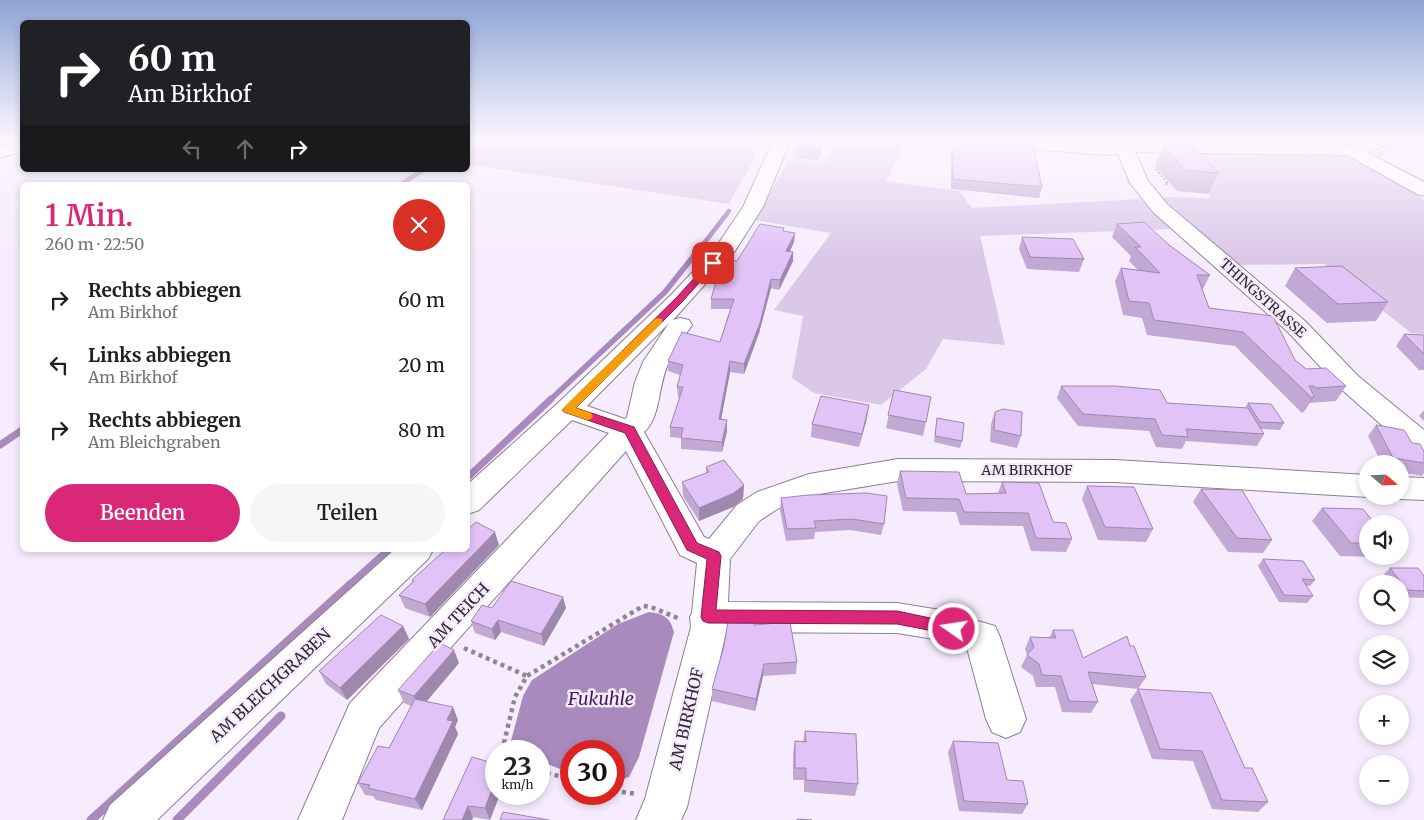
<!DOCTYPE html>
<html lang="de">
<head>
<meta charset="utf-8">
<style>
  :root { --surface:#fff; --page:#f6f6f6; --text:#202124; --muted:#757577; --accent:#db2777 }
  body { margin:0; font-family:Merriweather,serif; background:var(--page); color:var(--text); height:100vh; display:flex; flex-direction:column; font-size:19px; white-space:nowrap }
  * { box-sizing:border-box; margin:0 }
  p { font-size:16px; color:var(--muted) }
  .icon { flex:none; width:28px; height:28px; fill:none; stroke:currentColor; stroke-width:2; stroke-linecap:round; stroke-linejoin:round }
  .map { position:relative; flex:1; overflow:hidden }
  .panel { position:absolute; left:20px; top:182px; width:450px; height:370px; display:flex; flex-direction:column; background:var(--surface); border-radius:8px; box-shadow:0 2px 8px #0003 }
  .panel>* { flex:none }
  .top-card { position:absolute; left:20px; top:20px; width:450px; height:152px; border-radius:8px; box-shadow:0 2px 8px #0003; background:#202124; color:#fff; overflow:hidden }
  .needle { width:32px; rotate:109deg }
  .tools { position:absolute; left:1359px; top:455px; display:grid; gap:10px }
  .tools a { display:grid; place-items:center; width:50px; height:50px; border-radius:50%; background:var(--surface); box-shadow:0 2px 8px #0003; font-size:25px }
  .speed { position:absolute; left:485px; top:740px; display:flex; gap:10px; font-size:25px; font-weight:700; text-align:center }
  .speed>* { display:grid; place-content:center; width:65px; height:65px; border-radius:50%; background:var(--surface); box-shadow:0 2px 8px #0003; line-height:1 }
  .speed small { font-size:12px; font-weight:400 }
  .speed .limit { border:8px solid #d22; background:#fff; color:#111 }
  .pin { position:absolute; display:grid; place-items:center; width:42px; height:42px; color:#fff; margin:-21px; border-radius:10px; box-shadow:0 2px 8px #0006 }
  .me { position:absolute; width:55px; margin:-28px; rotate:283deg; stroke-linejoin:round; filter:drop-shadow(0 0 4px #0008) }
  .turn { display:flex; align-items:center; gap:18px; height:105px; padding:0 25px; font-size:22px }
  .turn .icon { width:65px; height:65px; stroke-width:2.5 }
  .turn b { display:block; font-size:35px; line-height:42px }
  .lanes { display:flex; align-items:center; height:48px; padding:0 25px; background:#0003; justify-content:center; gap:25px; direction:ltr }
  .lanes .off { opacity:.35 }
  .round { display:grid; place-items:center; flex:none; width:52px; height:52px; border-radius:26px; background:var(--page) }
  .head { display:flex; align-items:center; justify-content:space-between; height:85px; padding:0 25px }
  h1 { font-size:30px; font-weight:600; line-height:38px; color:var(--accent) }
  .primary-button { display:flex; gap:10px; margin-top:auto; padding:10px 25px }
  .primary-button a { flex:1; height:58px; border-radius:30px; background:var(--accent); color:#fff; font-size:20px; font-weight:600; line-height:58px; text-align:center }
  .primary-button a+a { background:var(--page); color:var(--text) }
  ul { padding:0; list-style:none }
  li { display:flex; align-items:center; gap:15px; height:65px; padding:0 25px }
  li div { flex:1 }
  li b { display:block; font-size:19px }
  li em { font-style:normal }
  .map>svg:first-child { display:block }
  .built { fill:#eedefa }
  .green { fill:#dbc8e9 }
  .water { fill:#a88bbc }
  .lines { fill:none; stroke-linecap:round; stroke-linejoin:round }
  .stream-far3 { stroke:#a88bbc; stroke-width:4.5 }
  .stream-far2 { stroke:#a88bbc; stroke-width:5.5 }
  .stream-far1 { stroke:#a88bbc; stroke-width:7 }
  .stream { stroke:#a88bbc; stroke-width:9 }
  .minor-casing { stroke:#8c8194; stroke-width:2 }
  .path-far1 { stroke:#8e8793; stroke-width:2; stroke-dasharray:2 2; stroke-linecap:butt }
  .path { stroke:#8e8793; stroke-width:4.5; stroke-dasharray:4 4; stroke-linecap:butt }
  .minor { fill:#fff; fill-rule:evenodd }
  .wall { fill:#c2a8d4 }
  .shaded-wall { fill:#9e88ad }
  .building { fill:#e2c3f7; stroke:#9e88ad }
  .route { fill:#db2777; stroke:#8e194d }
  .slow { fill:#f59e0b }
  .labels { text-anchor:middle; dominant-baseline:central; stroke-width:5; stroke-linejoin:round; paint-order:stroke }
  .street-label { font-size:14px; fill:#302b33; stroke:#f6ecfd }
  .near-street-label { font-size:16px; fill:#302b33; stroke:#f6ecfd }
  .near-water-label { font-size:18px; font-style:italic; fill:#411a57; stroke:#f6ecfd }
</style>
</head>
<body>
<div class="map">
<svg width="1424" height="820" viewBox="0 0 1424 820">
  <rect width="100%" height="100%" fill="#f6ecfd"/>
  <path class="built" d="M797 139H834L825 165 788 161Z"/>
  <g class="green">
    <path d="M475 139H754L753 161 729 204 468 164V144Z"/>
    <path d="M834 139H906L886 181 959 191 972 208 1140 199 1172 229 980 236 1005 345 943 339 926 369 881 405 814 393 792 378 803 316 774 310 831 233 755 220 788 161 825 165Z"/>
    <path d="M1400 139H1419L1380 156 1358 158 1405 183 1424 180V193L1417 194 1424 201V334L1411 333 1324 264 1239 265 1161 197 1209 198 1212 187 1180 151 1352 156 1376 154Z"/>
  </g>
  <path class="water" d="M649 612C664 614 670 617 674 632L639 757 629 777 614 782V751H571V773L539 761V751H516L509 748 523 696 532 680 618 624Z"/>
  <g class="lines">
    <g class="stream-far3">
      <path d="M468 141 470 139"/>
      <path d="M400 185 423 170"/>
      <path d="M695 255 729 211"/>
    </g>
    <path class="stream-far2" d="M550 400 665 292 696 253"/>
    <g class="stream-far1">
      <path d="M0 445 22 430"/>
      <path d="M468 477 551 399"/>
      <path d="M349 585 388 550"/>
    </g>
    <g class="stream">
      <path d="M91 820 351 584"/>
      <path d="M177 820 281 716"/>
    </g>
    <g class="minor-casing">
      <g id="minor">
        <path d="M774 139H791L763 207 735 251 673 320 680 318 689 320 692 325C684 337 675 349 669 362 658 383 661 418 644 432L704 537 709 539 737 505 757 492 809 474 898 459 1115 460 1368 475V496H1371L1368 497 1115 482 898 481 813 495 779 508 759 521 730 559 728 602 897 603 940 610 995 626 1000 637 1026 719 1020 732 1006 738 992 732 986 719 967 648 940 640 897 633 726 632 687 807 681 820H636L645 799 691 627 690 617 692 613 697 563 680 555 626 451 379 728 342 820H298L350 703 609 433 572 420 479 510 468 514V484L558 403 671 295 716 247 743 207ZM669 323 643 362 635 382 627 417 625 419 587 406Z"/>
        <path d="M963 139H1037L1104 145 1114 144 1113 139H1130L1131 142 1350 145 1359 144 1369 139H1391L1389 143 1368 153 1424 182V196L1417 194 1347 155 1135 152 1148 181 1167 204 1305 321 1358 376 1424 430V454L1414 451 1394 436 1340 388 1287 331 1153 212 1130 183 1118 154 1104 155 971 144 965 143Z"/>
        <path d="M22 141V151L0 158V147Z"/>
        <path d="M1400 477 1424 478V500L1400 499 1390 496H1400Z"/>
        <path d="M394 550H433L428 559 157 820H103L110 805Z"/>
      </g>
    </g>
    <path class="path-far1" d="M1156 169 1168 184H1165"/>
    <g class="path">
      <path d="M464 648 527 676"/>
      <path d="M502 751 515 697 527 676 643 606 651 607 680 619"/>
      <path d="M539 771 571 779"/>
      <path d="M614 791 637 794"/>
    </g>
    <use href="#minor" class="minor"/>
  </g>
  <g class="wall">
    <path d="M800 139H824L823 143 818 160 796 158 797 147Z"/>
    <path d="M966 139H1004L1042 187 1039 198 951 189V155L953 145 965 146Z"/>
    <path d="M1163 145 1218 173 1209 194 1177 191 1155 166Z"/>
    <path d="M1117 224 1169 245 1210 275 1203 289H1202L1209 308 1295 360 1306 369 1346 386 1336 401 1309 403 1304 411 1302 413 1235 346 1147 335 1142 318 1123 315 1115 281 1121 268 1138 270 1129 261 1131 256 1112 237Z"/>
    <path d="M784 231 795 233 794 242 790 251 793 261 779 290 771 288 759 333 744 374 730 372 721 420H727V431L722 452 681 449V438L670 437V427L680 398 678 397 677 387 680 375 668 371V361L720 342 730 309H711V299L737 261Z"/>
    <path d="M1022 237 1084 259 1079 272 1027 269 1019 249Z"/>
    <path d="M1295 268 1388 302 1376 321 1327 323 1285 286Z"/>
    <path d="M1404 334 1424 335V370H1419L1396 346Z"/>
    <path d="M1061 386 1167 403 1245 408 1248 403 1284 423 1280 430 1261 429 1264 434 1257 446 1186 441 1182 449 1156 447 1149 431 1078 426 1057 398Z"/>
    <path d="M894 390 926 422 923 436 886 428Z"/>
    <path d="M1424 410V421L1419 416Z"/>
    <path d="M995 412 1021 436 1017 448 990 442 991 424Z"/>
    <path d="M867 418 859 447 811 437 812 424Z"/>
    <path d="M937 418 962 441 960 448 934 442 936 425Z"/>
    <path d="M1376 425 1412 443 1424 451V473L1422 476 1400 472V464H1382L1368 436Z"/>
    <path d="M706 467 744 485 743 499 733 507 699 521 683 496 682 482 706 473Z"/>
    <path d="M900 471 966 494 998 493 1002 482 1053 522 1072 539 1066 552 1031 551 1023 526 960 525 956 512 903 511 897 484Z"/>
    <path d="M1087 486 1153 529 1146 542 1098 540 1082 499Z"/>
    <path d="M1201 489 1272 540 1263 553 1228 552 1193 502Z"/>
    <path d="M781 498 884 524 881 535 850 530 815 532 814 539 786 541 780 510Z"/>
    <path d="M1322 508 1368 524V556H1380L1379 557 1340 556 1312 521Z"/>
    <path d="M499 545 430 617 405 608 399 595 413 581 412 580Z"/>
    <path d="M1263 559 1315 580 1310 586H1306L1313 596 1307 603 1279 602 1258 566Z"/>
    <path d="M1390 568 1424 576V598L1400 597V584H1391L1384 574Z"/>
    <path d="M492 608H566L544 646 501 632 495 640 475 633 471 621Z"/>
    <path d="M754 625 797 662 796 674 763 676 755 711 712 701V689Z"/>
    <path d="M403 626 409 639 347 700 326 684 319 671Z"/>
    <path d="M1053 630 1083 658 1130 646 1146 677 1138 689 1092 684 1098 702 1091 713 1062 712 1055 687H1036L1033 676 1021 667 1027 655 1025 649 1030 637 1049 638Z"/>
    <path d="M459 663 427 701 458 720 455 727 458 734 422 810 376 800 373 796 365 795 358 783 389 748 411 706 404 703 398 690Z"/>
    <path d="M1138 689 1245 768 1268 802 1258 812 1212 809 1193 761 1152 759 1130 700Z"/>
    <path d="M805 731 858 784 855 796 804 792V780H793V754L795 741 803 742Z"/>
    <path d="M953 741 1028 804 1022 814 959 811 948 752Z"/>
    <path d="M472 757 496 794H500L490 820 473 817 472 820H443Z"/>
  </g>
  <g class="shaded-wall">
    <path d="M822 139H824L823 143 818 160 819 149Z"/>
    <path d="M795 233 794 242 786 260V251Z"/>
    <path d="M793 252V261L779 290 780 280Z"/>
    <path d="M771 279V288L759 333 744 374V364Z"/>
    <path d="M730 361V372L719 430V419Z"/>
    <path d="M1314 396 1304 411 1302 413 1312 398Z"/>
    <path d="M869 405 867 418 859 447 862 434Z"/>
    <path d="M727 420V431L722 452V442Z"/>
    <path d="M744 485 743 499 733 507 699 521V508Z"/>
    <path d="M495 532 499 545 430 617 425 604Z"/>
    <path d="M563 597 566 608 544 646 541 634Z"/>
    <path d="M498 620 501 632 495 640 492 629Z"/>
    <path d="M403 626 409 639 347 700 340 688Z"/>
    <path d="M454 650 459 663 420 709 414 696Z"/>
    <path d="M764 664 763 676 755 711 756 699Z"/>
    <path d="M453 707 458 720 455 727 458 734 422 810 415 799Z"/>
    <path d="M496 779V794H500L490 820 485 808Z"/>
    <path d="M468 806 473 817 472 820H462Z"/>
  </g>
  <g class="building">
    <path d="M800 139H822L819 149 797 147Z"/>
    <path d="M967 139H1004L1032 141 1042 187 953 179V145L967 147Z"/>
    <path d="M1163 145 1193 146 1218 173 1185 170Z"/>
    <path d="M1144 222 1169 245 1210 275H1197L1209 308 1273 316 1295 360 1306 369 1326 368 1346 386 1316 388 1314 386H1309L1314 396 1312 398 1243 332 1154 320 1149 303 1129 301 1121 268 1160 273 1135 247H1141L1117 224Z"/>
    <path d="M760 224 784 228 783 231 795 233 786 251 793 252 780 280 771 279 760 323 744 364 730 361 719 419 727 420 722 442 681 438 683 428 670 427 683 387H677L683 365 668 361 682 332 720 342 734 299H711L723 259 737 261Z"/>
    <path d="M1022 237 1073 239 1084 259 1030 257Z"/>
    <path d="M1342 266 1388 302 1338 304 1295 268Z"/>
    <path d="M1404 334 1424 335V354Z"/>
    <path d="M1061 386H1115L1160 390 1167 403 1248 408 1264 434 1186 429 1188 437 1162 435 1155 419 1083 414Z"/>
    <path d="M894 390 931 397 926 422 888 415Z"/>
    <path d="M821 396 869 405 862 434 812 424Z"/>
    <path d="M1248 403 1271 404 1284 423 1260 422Z"/>
    <path d="M1003 409 1022 412 1021 436 994 430 995 412Z"/>
    <path d="M937 418 964 423 962 441 935 436Z"/>
    <path d="M1376 425 1404 430 1412 443 1420 444 1424 451V463L1393 458Z"/>
    <path d="M724 460 744 485 734 493 699 508 682 482 709 472 706 467Z"/>
    <path d="M900 471 959 472 966 494 1006 493 1002 482 1039 483 1053 522 1066 523 1072 539 1036 538 1028 513 964 512 959 499 906 498Z"/>
    <path d="M1087 486 1134 487 1153 529 1105 527Z"/>
    <path d="M1201 489 1242 490 1272 540 1237 538Z"/>
    <path d="M866 493 887 496 884 524 852 519 814 521 816 528 787 529 781 498 808 495Z"/>
    <path d="M1322 508 1363 509 1375 524H1368V543H1351Z"/>
    <path d="M476 522 495 532 425 604 399 595 414 581 412 580 445 550H468V529Z"/>
    <path d="M1263 559 1303 561 1315 580 1302 579 1313 596 1284 595Z"/>
    <path d="M1390 568H1418L1424 576V591L1407 590Z"/>
    <path d="M511 581 563 597 541 634 498 620 492 629 471 621 482 605 492 608Z"/>
    <path d="M381 615 403 626 340 688 319 671Z"/>
    <path d="M728 621 754 622V625L790 622 797 662 764 664 756 699 712 689 724 646Z"/>
    <path d="M1053 630H1073L1083 658 1127 636 1130 646H1134L1146 677 1088 672 1098 702 1069 701 1061 676 1042 675 1039 664 1027 655 1034 647 1030 637 1056 638Z"/>
    <path d="M440 643 454 650 414 696 398 690Z"/>
    <path d="M1138 689 1211 693 1245 768H1252L1268 802 1222 800 1202 751 1160 749Z"/>
    <path d="M415 699 453 707 447 720 453 721 415 799 368 788 370 785 358 783 378 746 389 748Z"/>
    <path d="M805 731 856 734 858 784 806 780V768H795V741L806 742Z"/>
    <path d="M953 741 998 743 1007 780 1023 781 1028 804 964 801Z"/>
    <path d="M472 757 496 764V779L485 808 468 806 462 820H443Z"/>
    <path d="M503 812 549 820H500Z"/>
    <path d="M797 819 812 820H797Z"/>
  </g>
  <linearGradient id="sky" x2="0" y2="1"><stop stop-color="#8ea4d6"/><stop offset="0.55" stop-color="#fbf6fe"/><stop offset="1" stop-color="#fbf6fe" stop-opacity="0"/></linearGradient>
  <rect width="1424" height="254" fill="url(#sky)"/>
  <path class="route" d="M710 261H713L717 263 682 302 576 408 634 427 697 543 719 552 721 556 716 610 897 611 954 623 959 624 962 629 959 634 954 635 897 624 708 623 703 621 701 617 707 559 687 550 625 433 564 412 562 410 676 298Z"/>
  <path class="slow" d="M658 318 662 319V323L576 408 591 413 593 416 591 419 587 420 564 412 562 410 564 407 655 319Z"/>
  <g class="labels">
    <g class="street-label">
      <text transform="translate(1263 298) rotate(42)">THINGSTRASSE</text>
      <text x="1027" y="470">AM BIRKHOF</text>
    </g>
    <g class="near-street-label">
      <text transform="translate(458 615) rotate(-47)">AM TEICH</text>
      <text transform="translate(270 685) rotate(-43)">AM BLEICHGRABEN</text>
      <text transform="translate(686 719) rotate(-77)">AM BIRKHOF</text>
    </g>
    <g class="near-water-label">
      <text x="601" y="698">Fukuhle</text>
    </g>
  </g>
</svg>
<div class="tools">
<a><svg class="needle" viewBox="-14 -14 28 28"><path d="M0-13l5 13h-10z" fill="#e53935"/><path d="M0 13l5-13h-10z" fill="#757577"/></svg></a>
<a><svg class="icon" aria-label="sound" viewBox="0 0 24 24"><path d="M4 9h4l5-4v14l-5-4H4zM17 9q2 3 0 6"/></svg></a>
<a><svg class="icon" aria-label="search" viewBox="0 0 24 24"><circle cx="10" cy="10" r="6"/><path d="M15 15l6 6"/></svg></a>
<a><svg class="icon" aria-label="layers" viewBox="0 0 24 24"><path d="M12 4l9 5-9 5-9-5zM3 14l9 5 9-5"/></svg></a>
<a>+</a>
<a>−</a>
</div>
<div class="speed"><div>23<small>km/h</small></div><div class="limit">30</div></div>
<div class="pin" style="left:713px;top:263px;background:#d93025"><svg class="icon" aria-label="arrive" viewBox="0 0 24 24"><path d="M6 21V4h12l-3 4 3 4H6"/></svg></div>
<svg class="me" style="left:954px;top:629px" viewBox="-20 -20 40 40"><circle r="17" fill="#db2777" stroke="#fff" stroke-width="3"/><path d="M0-11L8 9 0 5-8 9z" fill="#fff"/></svg>
<div class="top-card">
<div class="turn"><svg class="icon" aria-label="right" viewBox="0 0 24 24"><path d="M7 20v-9h11M14 6l5 5-5 5"/></svg><div><b>60 m</b>Am Birkhof</div></div>
<div class="lanes"><svg class="icon off" aria-label="left" viewBox="0 0 24 24"><path d="M17 20v-9H6M10 6l-5 5 5 5"/></svg><svg class="icon off" aria-label="ahead" viewBox="0 0 24 24"><path d="M12 20V5M6 11l6-6 6 6"/></svg><svg class="icon" aria-label="right" viewBox="0 0 24 24"><path d="M7 20v-9h11M14 6l5 5-5 5"/></svg></div>
</div>
<section class="panel">
<div class="head"><div><h1>1 Min.</h1><p>260 m · 22:50</p></div><a class="round" style="background:#d93025;color:#fff"><svg class="icon" aria-label="close" viewBox="0 0 24 24"><path d="M6 6l12 12M18 6L6 18"/></svg></a></div>
<ul>
<li><svg class="icon" aria-label="right" viewBox="0 0 24 24"><path d="M7 20v-9h11M14 6l5 5-5 5"/></svg><div><b>Rechts abbiegen</b><p>Am Birkhof</p></div><em>60 m</em></li>
<li><svg class="icon" aria-label="left" viewBox="0 0 24 24"><path d="M17 20v-9H6M10 6l-5 5 5 5"/></svg><div><b>Links abbiegen</b><p>Am Birkhof</p></div><em>20 m</em></li>
<li><svg class="icon" aria-label="right" viewBox="0 0 24 24"><path d="M7 20v-9h11M14 6l5 5-5 5"/></svg><div><b>Rechts abbiegen</b><p>Am Bleichgraben</p></div><em>80 m</em></li>
</ul>
<div class="primary-button"><a>Beenden</a><a>Teilen</a></div>
</section>
</div>
</body>
</html>
